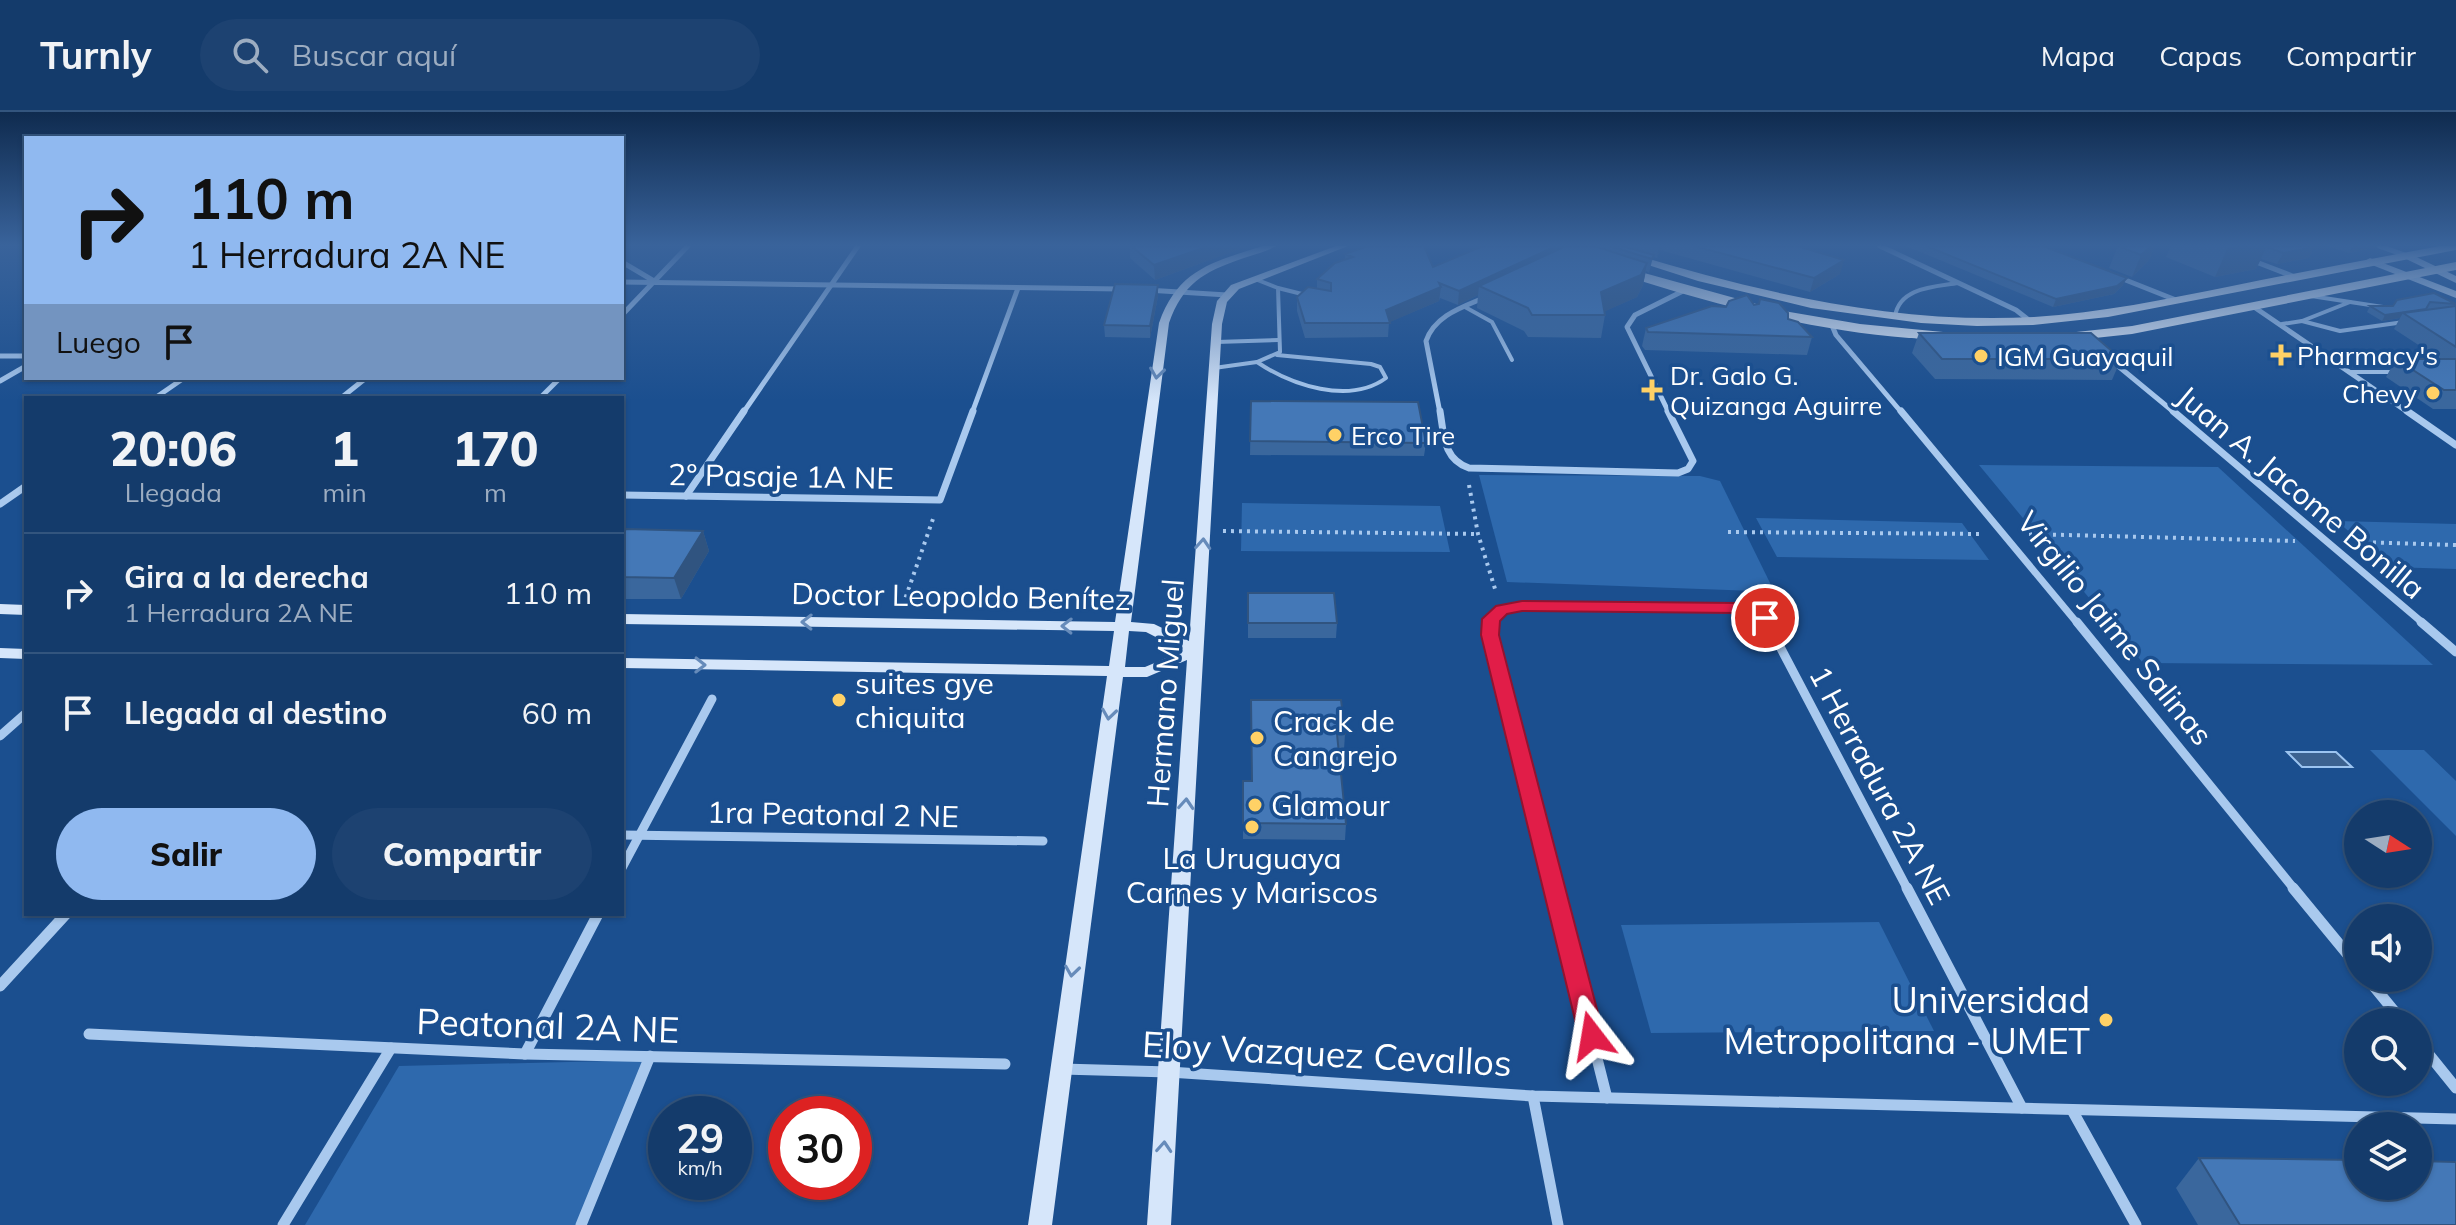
<!DOCTYPE html>
<html lang="es">
<head>
<meta charset="utf-8">
<style>
  :root { --surface:#143b6b; --page:#1d4271; --text:#f1f3f6; --muted:#9dadc1; --line:#33557e; --accent:#90b9f0 }
  body { margin:0; font-family:Mulish,sans-serif; background:var(--page); color:var(--text); height:100vh; display:flex; flex-direction:column; font-size:30px; white-space:nowrap }
  * { box-sizing:border-box; margin:0 }
  p { font-size:26px; color:var(--muted) }
  .icon { flex:none; width:44px; height:44px; fill:none; stroke:currentColor; stroke-width:2; stroke-linecap:round; stroke-linejoin:round }
  .map { position:relative; flex:1; overflow:hidden }
  .details { position:absolute; left:24px; top:284px; width:600px; height:520px; display:flex; flex-direction:column; background:var(--surface); border-radius:0px; box-shadow:0 2px 6px #0004,0 0 0 2px var(--line) }
  .details>* { flex:none }
  .hud { position:absolute; left:24px; top:24px; width:600px; height:244px; border-radius:0px; box-shadow:0 2px 6px #0004,0 0 0 2px var(--line); background:#90b9f0; color:#111; overflow:hidden }
  .needle { width:52px; rotate:102deg }
  .controls { position:absolute; left:2344px; top:688px; display:grid; gap:16px }
  .controls a { display:grid; place-items:center; width:88px; height:88px; border-radius:50%; background:var(--surface); box-shadow:0 2px 6px #0004,0 0 0 2px var(--line); font-size:40px }
  .speed { position:absolute; left:648px; top:984px; display:flex; gap:16px; font-size:40px; font-weight:700; text-align:center }
  .speed>* { display:grid; place-content:center; width:104px; height:104px; border-radius:50%; background:var(--surface); box-shadow:0 2px 6px #0004,0 0 0 2px var(--line); line-height:1 }
  .speed small { font-size:20px; font-weight:400 }
  .speed .limit { border:12px solid #d22; background:#fff; color:#111 }
  .pin { position:absolute; display:grid; place-items:center; width:68px; height:68px; color:#fff; margin:-34px; border:4px solid #fff; border-radius:50%; box-shadow:0 2px 8px #0007 }
  .me { position:absolute; width:88px; margin:-44px; rotate:346deg; stroke-linejoin:round; filter:drop-shadow(0 0 6px #0008) }
  .turn { display:flex; align-items:center; gap:28px; height:168px; padding:0 32px; font-size:36px }
  .turn .icon { width:104px; height:104px; stroke-width:2.5 }
  .turn b { display:block; font-size:56px; line-height:68px }
  .then { display:flex; align-items:center; height:76px; padding:0 32px; background:#0003; gap:16px; font-size:30px }
  .eta { display:flex; justify-content:space-evenly; align-items:center; height:136px; text-align:center }
  .eta b { font-size:48px; font-weight:800; line-height:56px }
  .cta { display:flex; gap:16px; margin-top:auto; padding:16px 32px }
  .cta a { flex:1; height:92px; border-radius:48px; background:var(--accent); color:#111; font-size:32px; font-weight:800; line-height:92px; text-align:center }
  .cta a+a { background:var(--page); color:var(--text) }
  ul { padding:0; list-style:none }
  li { display:flex; align-items:center; gap:24px; height:120px; padding:0 32px; border-top:2px solid var(--line) }
  li div { flex:1 }
  li b { display:block; font-size:30px }
  li em { font-style:normal }
  header { display:flex; align-items:center; gap:48px; box-sizing:border-box; height:112px; padding:0 40px; background:var(--surface); border-bottom:2px solid var(--line) }
  header strong { font-size:38px }
  nav { display:flex; gap:44px; margin-inline-start:auto; font-size:28px }
  .search { width:560px; height:72px; background:var(--page); display:flex; align-items:center; gap:20px; box-sizing:border-box; padding:0 28px; border-radius:44px; color:var(--muted); font-size:30px }
  .map>svg:first-child { display:block }
  .green { fill:#2e69ad }
  .water { fill:#3c6290; stroke:#9cc4f0; stroke-width:2 }
  .lines { fill:none; stroke-linecap:round; stroke-linejoin:round }
  .path { stroke:#a9c9ee; stroke-width:4; stroke-dasharray:3 5; stroke-linecap:butt }
  .lane { stroke:#a9c9ee; stroke-width:4 }
  .street-far3 { stroke:#a9c9ee; stroke-width:5 }
  .street-far2 { stroke:#a9c9ee; stroke-width:7 }
  .street-far1 { stroke:#a9c9ee; stroke-width:9 }
  .street { stroke:#a9c9ee; stroke-width:11 }
  .secondary { fill:#d6e6fa; fill-rule:evenodd }
  .primary { fill:#f0f6ff; fill-rule:evenodd }
  .wall { fill:#3a679d }
  .shaded-wall { fill:#305480 }
  .building { fill:#4478b7; stroke:#305480; stroke-width:2 }
  .oneway { stroke:#668bba }
  .route { fill:#e11d48; stroke:#92132f; stroke-width:2 }
  .poi-dot { fill:#ffd166; stroke:#1b4f8f; stroke-width:3 }
  .labels { text-anchor:middle; dominant-baseline:central; stroke-width:7; stroke-linejoin:round; paint-order:stroke }
  .far-poi-label { font-size:26px; fill:#fff; stroke:#1b4f8f; text-anchor:start }
  .street-label { font-size:30px; fill:#fff; stroke:#1b4f8f }
  .poi-label { font-size:30px; fill:#fff; stroke:#1b4f8f; text-anchor:start }
  .near-poi-label { font-size:36px; fill:#fff; stroke:#1b4f8f; text-anchor:end }
  .near-street-label { font-size:36px; fill:#fff; stroke:#1b4f8f }
</style>
</head>
<body>
<header>
<strong>Turnly</strong>
<div class="search"><svg class="icon" aria-label="search" viewBox="0 0 24 24"><circle cx="10" cy="10" r="6"/><path d="M15 15l6 6"/></svg>Buscar aquí</div>
<nav><a>Mapa</a><a>Capas</a><a>Compartir</a></nav>
</header>
<div class="map">
<svg width="2456" height="1113" viewBox="0 0 2456 1113">
  <rect width="100%" height="100%" fill="#1b4f8f"/>
  <g class="green">
    <path d="M1979 353 2218 355 2433 553 2143 551Z"/>
    <path d="M1479 363 1700 364 1720 369 1772 475 1755 479 1507 470Z"/>
    <path d="M1242 391 1440 394 1450 440 1241 439Z"/>
    <path d="M1756 406 1962 411 1989 448 1777 445Z"/>
    <path d="M2337 409 2456 412V457L2389 455Z"/>
    <path d="M2370 638H2424L2456 669V724Z"/>
    <path d="M1879 810 1934 919 1651 921 1621 813Z"/>
    <path d="M652 948 584 1113H305L399 954Z"/>
  </g>
  <path class="water" d="M2287 640H2336L2352 655H2302Z"/>
  <g class="lines">
    <g class="path">
      <path d="M1469 373 1478 422 1496 480"/>
      <path d="M1223 419 1478 422"/>
      <path d="M1728 420 1979 422"/>
      <path d="M2029 422 2295 429"/>
      <path d="M2357 430 2456 433"/>
      <path d="M903 493 934 404"/>
    </g>
    <g class="lane">
      <path d="M1278 176 1310 184"/>
      <path d="M2311 184 2383 195"/>
      <path d="M1465 195 1492 210 1512 248"/>
      <path d="M1895 204C1900 175 1934 175 1958 171"/>
      <path d="M2302 209 2340 219 2404 210"/>
      <path d="M2282 212 2302 209 2350 190"/>
      <path d="M1216 230 1278 228"/>
      <path d="M1257 250C1291 273 1349 293 1386 266L1380 255 1371 252 1277 243"/>
      <path d="M1214 256 1257 250 1280 240 1278 176 1255 167"/>
      <path d="M2349 260H2393"/>
    </g>
    <g class="street-far3">
      <path d="M1880 134 2016 198 2030 209"/>
      <path d="M2379 134 2405 143"/>
      <path d="M2251 148 2295 165"/>
      <path d="M622 150 654 169"/>
      <path d="M2118 165 2176 188"/>
      <path d="M622 170 1121 177"/>
      <path d="M1147 178 1227 183"/>
      <path d="M2254 195 2409 301"/>
      <path d="M622 203 688 134"/>
      <path d="M1831 211 1836 223 1902 301"/>
      <path d="M0 244H26"/>
      <path d="M2112 249 2175 301"/>
      <path d="M0 269 26 254"/>
      <path d="M155 286 184 266"/>
      <path d="M341 286 366 266"/>
      <path d="M540 286 560 266"/>
      <path d="M743 301 858 134"/>
      <path d="M972 301 1018 176"/>
      <path d="M1440 301 1426 229C1435 203 1463 195 1486 185"/>
      <path d="M1669 301 1627 215 1635 203 1683 179"/>
    </g>
    <g class="street-far2">
      <path d="M1440 299C1444 323 1443 347 1469 356L1678 361 1688 357 1693 349 1668 299"/>
      <path d="M1901 299 2078 512"/>
      <path d="M2173 299 2424 512"/>
      <path d="M2407 299 2456 333"/>
      <path d="M622 383 940 388 973 299"/>
      <path d="M686 384 744 299"/>
      <path d="M0 392 26 374"/>
      <path d="M1491 512V507L1502 498 1522 494 1740 496 1765 506 1768 512"/>
    </g>
    <g class="street-far1">
      <path d="M1491 510 1490 523 1554 778"/>
      <path d="M1767 510 1908 778"/>
      <path d="M2077 510 2295 778"/>
      <path d="M2421 510 2456 540"/>
      <path d="M0 624 26 601"/>
      <path d="M622 723 1043 729"/>
      <path d="M622 756 712 587"/>
    </g>
    <g class="street">
      <path d="M1554 776 1607 986"/>
      <path d="M1907 776 2022 996"/>
      <path d="M2293 776 2358 855"/>
      <path d="M2367 866 2403 910"/>
      <path d="M0 874 66 802"/>
      <path d="M89 922 525 942 1005 952"/>
      <path d="M2418 929 2456 976"/>
      <path d="M525 942 598 802"/>
      <path d="M1062 957 1169 960 1533 984 2456 1007"/>
      <path d="M1533 984 1558 1113"/>
      <path d="M2072 998 2136 1113"/>
      <path d="M283 1113 391 936"/>
      <path d="M581 1113 650 944"/>
    </g>
    <g class="secondary">
      <path d="M1263 134H1276C1266 140 1252 143 1241 147 1203 160 1183 172 1169 211L1131 510 1154 512 1189 529 1212 212 1217 189 1231 173 1336 134H1348L1239 177 1227 190 1222 212 1171 1113H1147L1187 548 1147 565H1123L1052 1113H1028L1107 564 622 556V546L1109 554 1114 519 622 512V502L1115 510 1159 211C1178 157 1213 150 1263 134ZM1129 519 1146 520 1183 539 1145 555H1125Z"/>
      <path d="M2402 141H2408L2456 164V171L2402 145Z"/>
      <path d="M2370 146 2456 179V186L2367 151 2365 149Z"/>
      <path d="M0 492 26 493V503L0 502Z"/>
      <path d="M0 536 26 537V547L0 546Z"/>
    </g>
    <g class="primary">
      <path d="M1589 134H1606C1745 177 1887 213 2034 205 2101 201 2166 187 2232 174 2301 160 2371 147 2440 134H2456V138L2108 205 2033 213 1977 214 1921 211 1811 196 1698 169Z"/>
      <path d="M2456 150V158L2132 222 2067 229 2060 225 2067 221 2132 214Z"/>
      <path d="M1619 154 1778 198 1860 212 1943 220 1950 224C1940 232 1921 226 1909 226 1808 218 1710 191 1615 161V155Z"/>
    </g>
  </g>
  <g class="wall">
    <path d="M1130 134H1248L1155 168 1130 146Z"/>
    <path d="M1483 134H1562L1561 136 1565 134H1797L1840 162 1810 180 1660 138 1657 146 1653 145 1649 161 1646 159 1643 173 1637 185 1605 199V203L1601 226 1528 225 1524 219 1477 196 1478 183 1458 193 1440 186 1439 189 1389 210 1388 225 1305 226 1297 199V185L1317 177V167L1345 148V142L1433 155Z"/>
    <path d="M1906 134H2043L2123 173 2114 182 2053 195Z"/>
    <path d="M2118 134H2155L2149 148 2132 165 2109 156Z"/>
    <path d="M2171 134H2314L2309 146 2277 152 2261 147 2256 157 2215 165 2166 145Z"/>
    <path d="M2328 134H2375L2374 136 2349 141Z"/>
    <path d="M1158 184 1150 226 1105 225 1104 213Z"/>
    <path d="M2397 188 2456 191V297H2433L2386 265 2396 247H2440L2394 217 2400 206 2382 209 2367 200 2370 194H2393Z"/>
    <path d="M1754 193 1788 207 1812 225 1807 243 1645 238 1642 234 1646 216 1726 195Z"/>
    <path d="M1919 221 2121 247 2112 268 1935 267 1912 241Z"/>
    <path d="M1251 289 1426 331 1424 344 1250 343Z"/>
    <path d="M703 419 709 439 681 487H622V423Z"/>
    <path d="M1248 481 1337 511 1336 526H1248Z"/>
    <path d="M1251 588 1345 622 1344 638H1339L1346 712 1345 728 1243 727V669H1251Z"/>
    <path d="M2199 1046 2456 1113H2198L2176 1076Z"/>
  </g>
  <g class="shaded-wall">
    <path d="M1209 134H1248L1155 168 1154 153Z"/>
    <path d="M1556 134H1562L1560 144 1479 174 1478 183 1458 193 1459 179Z"/>
    <path d="M1659 134H1661L1657 146Z"/>
    <path d="M2151 134H2155L2149 148 2132 165 2141 143Z"/>
    <path d="M2239 134H2267L2256 157 2215 165 2228 135Z"/>
    <path d="M2353 134H2375L2374 136 2349 141Z"/>
    <path d="M2315 135 2309 146 2277 152 2283 141Z"/>
    <path d="M1844 148 1840 162 1810 180 1814 166Z"/>
    <path d="M1647 151 1643 173 1637 185 1597 203 1601 180Z"/>
    <path d="M2127 166 2123 173 2114 182 2053 195 2056 187Z"/>
    <path d="M1158 173V184L1150 226V214Z"/>
    <path d="M1441 175 1439 189 1388 211 1386 198Z"/>
    <path d="M2426 197 2422 203 2403 201 2400 206 2382 209 2385 203Z"/>
    <path d="M703 419 709 439 681 487 674 466Z"/>
  </g>
  <g class="building">
    <path d="M1131 134H1209L1154 153Z"/>
    <path d="M1368 134H1424L1433 155 1483 134H1556L1459 179 1439 171 1441 175 1386 198 1390 211H1305L1297 185 1308 175 1331 179V171L1317 167 1335 151 1353 145 1345 142Z"/>
    <path d="M1566 134H1594L1647 151 1641 163 1601 180 1605 203H1532L1528 196 1479 174Z"/>
    <path d="M1609 134H1622L1654 143 1652 147Z"/>
    <path d="M1694 134H1797L1844 148 1814 166Z"/>
    <path d="M1926 134H2043L2127 166 2117 174 2056 187Z"/>
    <path d="M2118 134H2151L2141 143Z"/>
    <path d="M2267 134H2314L2315 135 2283 141 2267 135Z"/>
    <path d="M1115 172 1158 173 1150 214 1104 213Z"/>
    <path d="M2434 181 2456 192 2430 190 2426 197 2385 203 2370 194H2393L2397 188Z"/>
    <path d="M1747 183 1754 193 1759 192 1760 187 1779 191 1788 201V207L1798 210 1812 225 1648 220 1646 216 1712 194 1726 195 1729 189Z"/>
    <path d="M2456 194V235L2403 201Z"/>
    <path d="M1919 221H2091L2121 247H1942Z"/>
    <path d="M2396 247H2456V278H2444Z"/>
    <path d="M1251 289 1418 290 1426 331 1250 329Z"/>
    <path d="M626 417 703 419 674 466 622 465V423Z"/>
    <path d="M1248 481H1334L1337 511H1248Z"/>
    <path d="M1251 588H1341L1345 622H1337L1346 712 1243 711V669H1252Z"/>
    <path d="M2199 1046 2358 1048V1074H2418V1049L2456 1050V1113H2240Z"/>
  </g>
  <defs><path id="oneway-chevron" d="M-2-3.5L2.5 0L-2 3.5" fill="none" stroke-width="1.6" stroke-linecap="round" stroke-linejoin="round" transform="scale(2)"/></defs>
  <g class="oneway">
    <use href="#oneway-chevron" transform="translate(1157 261) rotate(98)"/>
    <use href="#oneway-chevron" transform="translate(1203 432) rotate(-86)"/>
    <use href="#oneway-chevron" transform="translate(807 510) rotate(-179)"/>
    <use href="#oneway-chevron" transform="translate(1067 514) rotate(-179)"/>
    <use href="#oneway-chevron" transform="translate(700 553) rotate(1)"/>
    <use href="#oneway-chevron" transform="translate(1109 602) rotate(98)"/>
    <use href="#oneway-chevron" transform="translate(1186 692) rotate(-86)"/>
    <use href="#oneway-chevron" transform="translate(1072 859) rotate(98)"/>
    <use href="#oneway-chevron" transform="translate(1164 1035) rotate(-86)"/>
  </g>
  <linearGradient id="sky" x2="0" y2="1"><stop stop-color="#0f2b4f"/><stop offset="0.46" stop-color="#39639b"/><stop offset="1" stop-color="#39639b" stop-opacity="0"/></linearGradient>
  <rect width="2456" height="289" fill="url(#sky)"/>
  <path class="route" d="M1522 489 1740 491 1774 506 1765 511 1738 501 1522 499 1507 502 1500 509 1499 523 1604 924 1600 932 1592 935 1583 932 1579 924 1481 523 1482 507 1496 494Z"/>
  <g class="poi-dot">
    <path d="M2277 231h8v8h8v8h-8v8h-8v-8h-8v-8h8z"/>
    <circle cx="1981" cy="244" r="8"/>
    <path d="M1648 266h8v8h8v8h-8v8h-8v-8h-8v-8h8z"/>
    <circle cx="2433" cy="281" r="8"/>
    <circle cx="1335" cy="323" r="8"/>
    <circle cx="839" cy="588" r="8"/>
    <circle cx="1257" cy="626" r="8"/>
    <circle cx="1255" cy="693" r="8"/>
    <circle cx="1252" cy="715" r="8"/>
    <circle cx="2106" cy="908" r="8"/>
  </g>
  <g class="labels">
    <g class="far-poi-label">
      <text x="2297" y="243">Pharmacy's</text>
      <text x="1997" y="244">IGM Guayaquil</text>
      <text x="1670" y="263">Dr. Galo G.<tspan x="1670" dy="30">Quizanga Aguirre</tspan></text>
      <text x="2417" y="281" text-anchor="end">Chevy</text>
      <text x="1351" y="323">Erco Tire</text>
    </g>
    <g class="street-label">
      <text transform="translate(781 364) rotate(1)">2° Pasaje 1A NE</text>
      <text transform="translate(2301 380) rotate(40)">Juan A. Jacome Bonilla</text>
      <text transform="translate(961 484) rotate(1)">Doctor Leopoldo Benítez</text>
      <text transform="translate(2115 516) rotate(51)">Virgilio Jaime Salinas</text>
      <text transform="translate(1165 581) rotate(-86)">Hermano Miguel</text>
      <text transform="translate(1880 673) rotate(62)">1 Herradura 2A NE</text>
      <text transform="translate(833 702) rotate(1)">1ra Peatonal 2 NE</text>
    </g>
    <g class="poi-label">
      <text x="855" y="571">suites gye<tspan x="855" dy="34">chiquita</tspan></text>
      <text x="1273" y="609">Crack de<tspan x="1273" dy="34">Cangrejo</tspan></text>
      <text x="1271" y="693">Glamour</text>
      <text x="1252" y="746" text-anchor="middle">La Uruguaya<tspan x="1252" dy="34">Carnes y Mariscos</tspan></text>
    </g>
    <g class="near-poi-label">
      <text x="2090" y="887">Universidad<tspan x="2090" dy="41">Metropolitana - UMET</tspan></text>
    </g>
    <g class="near-street-label">
      <text transform="translate(548 913) rotate(2)">Peatonal 2A NE</text>
      <text transform="translate(1327 941) rotate(3)">Eloy Vazquez Cevallos</text>
    </g>
  </g>
</svg>
<div class="controls">
<a><svg class="needle" viewBox="-14 -14 28 28"><path d="M0-13l5 13h-10z" fill="#e53935"/><path d="M0 13l5-13h-10z" fill="#9dadc1"/></svg></a>
<a><svg class="icon" aria-label="sound" viewBox="0 0 24 24"><path d="M4 9h4l5-4v14l-5-4H4zM17 9q2 3 0 6"/></svg></a>
<a><svg class="icon" aria-label="search" viewBox="0 0 24 24"><circle cx="10" cy="10" r="6"/><path d="M15 15l6 6"/></svg></a>
<a><svg class="icon" aria-label="layers" viewBox="0 0 24 24"><path d="M12 4l9 5-9 5-9-5zM3 14l9 5 9-5"/></svg></a>
</div>
<div class="speed"><div>29<small>km/h</small></div><div class="limit">30</div></div>
<div class="pin" style="left:1765px;top:506px;background:#d93025"><svg class="icon" aria-label="arrive" viewBox="0 0 24 24"><path d="M6 21V4h12l-3 4 3 4H6"/></svg></div>
<svg class="me" style="left:1592px;top:924px" viewBox="-20 -20 40 40"><path d="M0-17L14 15 0 8-14 15z" fill="#e11d48" stroke="#fff" stroke-width="4"/></svg>
<div class="hud">
<div class="turn"><svg class="icon" aria-label="right" viewBox="0 0 24 24"><path d="M7 20v-9h11M14 6l5 5-5 5"/></svg><div><b>110 m</b>1 Herradura 2A NE</div></div>
<div class="then">Luego<svg class="icon" aria-label="arrive" viewBox="0 0 24 24"><path d="M6 21V4h12l-3 4 3 4H6"/></svg></div>
</div>
<section class="details">
<div class="eta">
<div><b>20:06</b><p>Llegada</p></div>
<div><b>1</b><p>min</p></div>
<div><b>170</b><p>m</p></div>
</div>
<ul>
<li><svg class="icon" aria-label="right" viewBox="0 0 24 24"><path d="M7 20v-9h11M14 6l5 5-5 5"/></svg><div><b>Gira a la derecha</b><p>1 Herradura 2A NE</p></div><em>110 m</em></li>
<li><svg class="icon" aria-label="arrive" viewBox="0 0 24 24"><path d="M6 21V4h12l-3 4 3 4H6"/></svg><div><b>Llegada al destino</b></div><em>60 m</em></li>
</ul>
<div class="cta"><a>Salir</a><a>Compartir</a></div>
</section>
</div>
</body>
</html>
